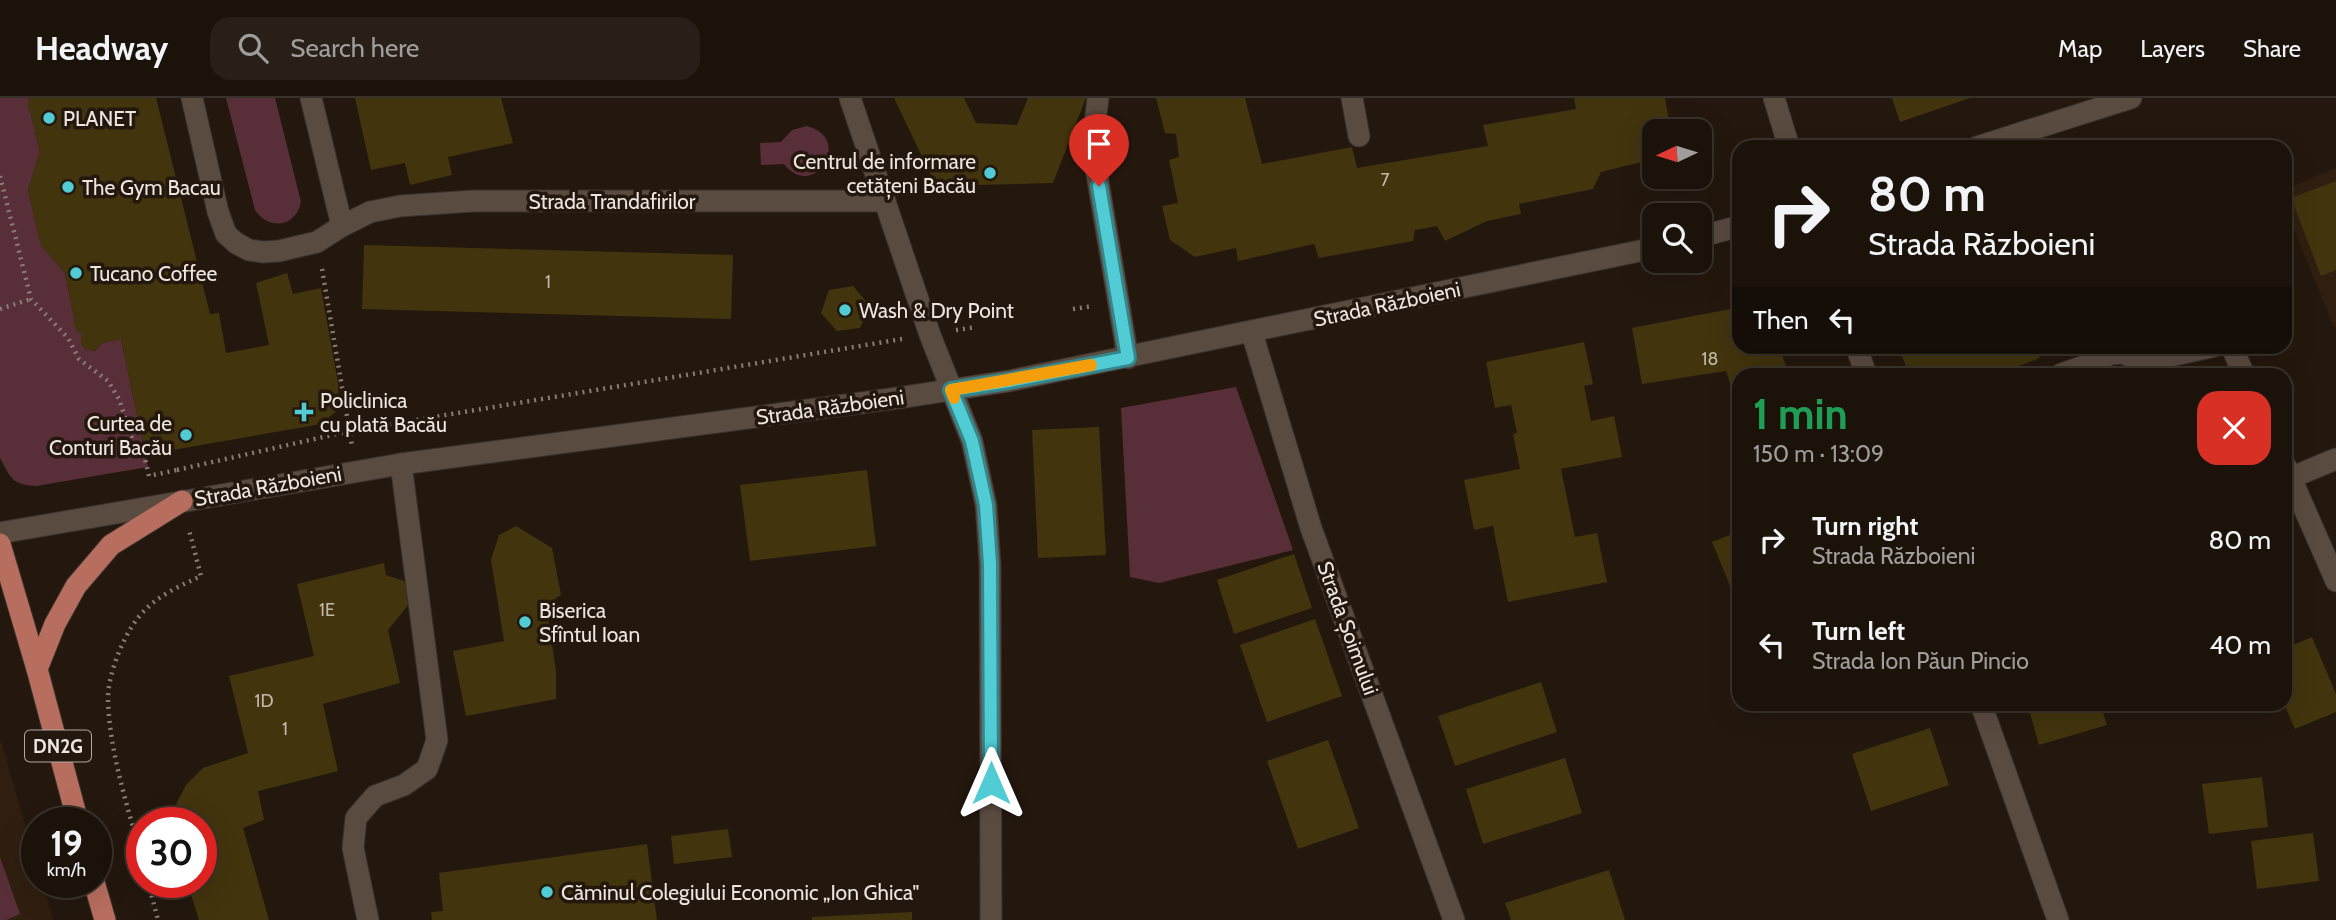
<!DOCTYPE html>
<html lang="en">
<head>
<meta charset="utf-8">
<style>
  :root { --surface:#1b120a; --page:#282018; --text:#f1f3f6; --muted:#a09e9c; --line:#39322b }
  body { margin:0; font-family:Cabin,sans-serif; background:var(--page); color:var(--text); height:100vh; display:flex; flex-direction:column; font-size:26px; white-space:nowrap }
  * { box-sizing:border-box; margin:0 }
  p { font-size:23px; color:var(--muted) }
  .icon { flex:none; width:38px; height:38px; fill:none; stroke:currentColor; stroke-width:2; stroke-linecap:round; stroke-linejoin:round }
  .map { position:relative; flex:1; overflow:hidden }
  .drawer { position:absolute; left:1732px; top:270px; width:560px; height:343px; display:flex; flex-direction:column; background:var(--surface); border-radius:21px; box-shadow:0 7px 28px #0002,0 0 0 2px var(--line) }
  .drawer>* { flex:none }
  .top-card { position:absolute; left:1732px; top:42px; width:560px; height:214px; border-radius:21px; box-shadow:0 7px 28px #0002,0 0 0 2px var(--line); background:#1b120a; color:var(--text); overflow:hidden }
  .needle { width:46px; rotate:266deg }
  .buttons { position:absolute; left:1642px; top:21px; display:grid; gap:14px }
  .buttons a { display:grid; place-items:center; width:70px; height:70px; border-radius:14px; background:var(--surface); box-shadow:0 7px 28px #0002,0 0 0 2px var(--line); font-size:35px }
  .speed { position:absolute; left:21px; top:709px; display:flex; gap:14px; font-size:35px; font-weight:700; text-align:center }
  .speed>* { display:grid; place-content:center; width:91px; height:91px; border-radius:50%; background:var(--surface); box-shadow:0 7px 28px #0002,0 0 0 2px var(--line); line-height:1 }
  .speed small { font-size:18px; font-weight:400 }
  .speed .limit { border:10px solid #d22; background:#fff; color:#111 }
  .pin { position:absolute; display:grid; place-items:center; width:60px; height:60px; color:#fff; margin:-72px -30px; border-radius:50% 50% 50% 0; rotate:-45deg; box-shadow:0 0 7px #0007 }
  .pin .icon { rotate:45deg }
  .me { position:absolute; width:77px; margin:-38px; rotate:0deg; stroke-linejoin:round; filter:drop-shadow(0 0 5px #0008) }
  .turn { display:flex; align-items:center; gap:24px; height:147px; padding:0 21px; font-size:32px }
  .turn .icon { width:91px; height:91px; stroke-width:2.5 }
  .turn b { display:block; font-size:49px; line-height:60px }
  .then { display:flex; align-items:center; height:66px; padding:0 21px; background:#0003; gap:14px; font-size:26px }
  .round { display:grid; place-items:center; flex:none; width:74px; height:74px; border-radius:21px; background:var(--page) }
  .headline { display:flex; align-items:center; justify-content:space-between; height:119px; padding:0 21px }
  h1 { font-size:42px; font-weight:700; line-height:52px; color:#1e9e55 }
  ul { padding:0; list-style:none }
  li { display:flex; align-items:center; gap:21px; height:105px; padding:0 21px }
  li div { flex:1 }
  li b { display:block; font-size:26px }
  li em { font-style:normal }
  header { display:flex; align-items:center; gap:42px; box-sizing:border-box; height:98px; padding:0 35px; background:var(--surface); border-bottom:2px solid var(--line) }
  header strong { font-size:33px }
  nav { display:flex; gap:38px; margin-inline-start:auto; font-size:24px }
  .search { width:490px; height:63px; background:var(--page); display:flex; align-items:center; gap:18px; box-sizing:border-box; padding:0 24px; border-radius:21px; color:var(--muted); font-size:26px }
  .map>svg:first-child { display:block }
  .built { fill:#301f10 }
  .green { fill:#582e39 }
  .building { fill:#42340d }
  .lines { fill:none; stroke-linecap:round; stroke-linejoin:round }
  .minor-casing { stroke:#3a312c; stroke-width:23 }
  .major-casing { stroke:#3a312c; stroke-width:23 }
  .path { stroke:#887d75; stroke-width:4.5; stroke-dasharray:2 5; stroke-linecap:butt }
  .minor { stroke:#5a4b40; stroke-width:21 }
  .major { stroke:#b86e5e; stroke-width:21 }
  .route-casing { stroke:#35858a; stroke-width:18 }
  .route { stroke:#51ccd4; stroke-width:12 }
  .slow { stroke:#f59e0b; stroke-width:12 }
  .poi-dot { fill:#51ccd4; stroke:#24180e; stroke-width:2.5 }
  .labels { text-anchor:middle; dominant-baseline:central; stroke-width:7; stroke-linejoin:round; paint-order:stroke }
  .number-label { font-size:18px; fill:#c3b9aa }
  .shield { fill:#24180e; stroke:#b1a8a0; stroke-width:2 }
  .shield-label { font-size:19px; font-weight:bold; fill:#eee5de }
  .poi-label { font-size:21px; fill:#eee5de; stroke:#24180e; text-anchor:start }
  .street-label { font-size:21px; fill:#eee5de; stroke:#24180e }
</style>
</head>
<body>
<header>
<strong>Headway</strong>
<div class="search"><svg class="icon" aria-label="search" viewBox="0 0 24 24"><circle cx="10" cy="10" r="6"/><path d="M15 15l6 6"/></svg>Search here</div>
<nav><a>Map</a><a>Layers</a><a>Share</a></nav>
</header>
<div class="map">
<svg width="2336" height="822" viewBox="0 0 2336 822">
  <rect width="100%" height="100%" fill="#24180e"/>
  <g class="built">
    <path d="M2336 70V228L2334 229 2286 112V91Z"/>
    <path d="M0 641 37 767V784H42L53 822H0Z"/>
  </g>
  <g class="green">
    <path d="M0 0H28V12H30L40 54 28 92 41 147 65 175 75 224 74 225 78 235H81V245L85 251 95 253 102 245 121 241 148 369 36 388C12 387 11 380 0 360Z"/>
    <path d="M226 0H275L301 104C296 129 269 133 255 112Z"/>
    <path d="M807 28C855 41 813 104 784 66L761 67 760 45 781 44 792 32Z"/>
    <path d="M1236 289 1293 452 1159 485 1130 479 1121 310Z"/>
    <path d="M0 759 20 816 6 822H0Z"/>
  </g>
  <g class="building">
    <path d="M28 0H156L210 216 219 215 226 255 269 247 256 185 287 175 293 196 321 190 338 285 339 311 321 326 161 354 148 352 142 341 121 241 102 245 95 253 85 251 81 245V235H78L73 225 75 224 65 175 41 148 28 92 40 54 30 12H28Z"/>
    <path d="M355 0H501L513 45 448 59 452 77 410 87 405 65 371 72Z"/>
    <path d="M894 0H964L976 25 1017 27 1028 0H1086L1053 85 936 88Z"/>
    <path d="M1156 0H1245L1262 66 1352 49 1357 70 1488 48 1483 27 1576 11 1574 0H1665L1671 33H1654V61L1601 74 1593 91 1519 106 1521 116 1487 123 1445 143 1437 128 1415 132 1413 143 1319 160 1314 146 1238 163 1236 150 1195 159 1170 142 1162 108 1178 105 1169 62 1179 59 1176 36 1165 35Z"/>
    <path d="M1892 0H1970L1900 24Z"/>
    <path d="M2336 83V172L2321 178 2291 100Z"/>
    <path d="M364 147 733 157 731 221 362 211Z"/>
    <path d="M853 188 870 208 860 230 837 233 821 215 829 192Z"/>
    <path d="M1740 209V248H1779L1789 276H1740L1739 311 1726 273 1642 286 1632 230Z"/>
    <path d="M1584 244 1593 286 1584 288 1591 323 1614 318 1622 359 1561 371 1575 439 1597 435 1607 484 1508 504 1493 428 1474 432 1464 382 1520 371 1513 336 1517 335 1511 307 1495 310 1486 264Z"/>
    <path d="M1898 248H2035L2040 260 1998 276H1909Z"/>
    <path d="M1099 329 1106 457 1038 460 1032 332Z"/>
    <path d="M867 372 876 448 750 463 740 387Z"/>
    <path d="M516 428 552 450 561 497 546 506 556 573V601L466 618 453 553 504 543 491 462 499 437Z"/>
    <path d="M1740 433V492L1733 495 1712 444Z"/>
    <path d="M1294 456 1312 510 1234 536 1217 482Z"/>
    <path d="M384 465 386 477 404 483 413 501 388 532 400 585 323 606 338 673 258 693 264 722 243 730 269 822H199L187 784H201V724H174L177 704 186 687 203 670 248 655 229 578 314 558 297 486Z"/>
    <path d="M1315 521 1342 598 1267 624 1240 547Z"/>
    <path d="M2312 539 2336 596V614L2295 631 2284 606H2286V550Z"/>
    <path d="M1541 584 1557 634 1455 668 1438 618Z"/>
    <path d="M2038 606H2100L2107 627 2039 647 2028 608Z"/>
    <path d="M1930 630 1949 687 1871 713 1852 656Z"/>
    <path d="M1328 642 1359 730 1298 751 1267 663Z"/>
    <path d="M1565 660 1582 715 1483 746 1466 691Z"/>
    <path d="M2262 679 2268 729 2209 736 2202 686Z"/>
    <path d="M728 731 732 759 674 766 671 738Z"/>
    <path d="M2313 735 2319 783 2257 791 2251 743Z"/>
    <path d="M647 746 657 822H432L431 814 443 813 439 775Z"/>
    <path d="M1609 772 1625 822H1511L1505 805Z"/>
    <path d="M912 814V822H812V819Z"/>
  </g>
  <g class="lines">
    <g class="minor-casing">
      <g id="minor">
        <path d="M192 0 218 114 226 136 236 145 249 152 263 154 279 153 317 144 342 128 311 0"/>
        <path d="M850 0 930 237 972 343 986 407 990 466 991 822"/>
        <path d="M1098 0 1095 26V65L1128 260"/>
        <path d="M1352 0 1359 38"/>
        <path d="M1774 0 1789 49"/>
        <path d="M1977 49 2131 0"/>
        <path d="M342 128 370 114 400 108 473 103H885"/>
        <path d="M1699 139 1740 128"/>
        <path d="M1252 235 1311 430 1454 822"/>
        <path d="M1856 248 1866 276"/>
        <path d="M2231 248 2244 276"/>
        <path d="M2061 276 2090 266 2111 256 2122 255 2134 260 2157 261 2215 248"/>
        <path d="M2286 369 2336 483"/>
        <path d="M2290 380 2336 361"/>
        <path d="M0 435 401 366 898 300 1009 283 1654 150"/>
        <path d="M1981 606 2058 822"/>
        <path d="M368 822 353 750 356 720 375 698 404 687 427 671 437 642 401 366"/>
      </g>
    </g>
    <g class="major-casing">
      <g id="major">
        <path d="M0 446 37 571 78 724"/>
        <path d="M37 571 55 526 76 488 111 447 182 403"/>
        <path d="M94 784 105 822"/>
      </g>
    </g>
    <g class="path">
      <path d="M0 78 31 201 68 240 79 261 108 283 119 301 131 338 145 361 149 378 177 372"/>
      <path d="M322 171 352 348"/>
      <path d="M0 211 31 201"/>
      <path d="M1073 211 1093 208"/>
      <path d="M956 232 976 229"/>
      <path d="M177 372 350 333 902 241"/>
      <path d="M142 761C128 710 110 656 108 603 107 576 126 529 146 511 161 496 182 487 201 478L189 432"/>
      <path d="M148 784 158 822"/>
    </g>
    <use href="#minor" class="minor"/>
    <use href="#major" class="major"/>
  </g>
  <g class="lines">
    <g class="route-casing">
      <path id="route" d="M991 685 990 466 986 407 972 343 951 292 1009 283 1128 260 1099 88"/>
    </g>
    <use href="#route" class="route"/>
    <path class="slow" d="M954 300 951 292 1091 267"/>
  </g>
  <g class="poi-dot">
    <circle cx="49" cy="20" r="7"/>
    <circle cx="990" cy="75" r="7"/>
    <circle cx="68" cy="89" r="7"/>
    <circle cx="76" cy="175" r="7"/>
    <circle cx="845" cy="212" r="7"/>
    <path d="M300.5 303.5h7v7h7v7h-7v7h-7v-7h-7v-7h7z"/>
    <circle cx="186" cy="337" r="7"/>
    <circle cx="525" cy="524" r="7"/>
    <circle cx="547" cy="794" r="7"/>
  </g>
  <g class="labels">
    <g class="number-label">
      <text x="1385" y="82">7</text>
      <text x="548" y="184">1</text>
      <text x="1710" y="261">18</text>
      <text x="327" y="512">1E</text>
      <text x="264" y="603">1D</text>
      <text x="285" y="631">1</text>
    </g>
    <rect class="shield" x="25" y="632.5" width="66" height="31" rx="5"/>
    <g class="shield-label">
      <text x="58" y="648">DN2G</text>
    </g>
    <g class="poi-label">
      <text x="63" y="20">PLANET</text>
      <text x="976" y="63" text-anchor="end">Centrul de informare<tspan x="976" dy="24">cetățeni Bacău</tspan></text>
      <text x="82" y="89">The Gym Bacau</text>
      <text x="90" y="175">Tucano Coffee</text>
      <text x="859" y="212">Wash &amp; Dry Point</text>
      <text x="320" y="302">Policlinica<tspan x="320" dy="24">cu plată Bacău</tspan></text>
      <text x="172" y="325" text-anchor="end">Curtea de<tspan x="172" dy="24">Conturi Bacău</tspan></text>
      <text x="539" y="512">Biserica<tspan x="539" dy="24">Sfîntul Ioan</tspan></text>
      <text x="561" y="794">Căminul Colegiului Economic „Ion Ghica"</text>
    </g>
    <g class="street-label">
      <text x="612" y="103">Strada Trandafirilor</text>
      <text transform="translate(1387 206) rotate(-12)">Strada Războieni</text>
      <text transform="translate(830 309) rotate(-8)">Strada Războieni</text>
      <text transform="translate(268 388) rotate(-10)">Strada Războieni</text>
      <text transform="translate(1348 530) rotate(70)">Strada Șoimului</text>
    </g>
  </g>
</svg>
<div class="buttons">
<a><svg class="needle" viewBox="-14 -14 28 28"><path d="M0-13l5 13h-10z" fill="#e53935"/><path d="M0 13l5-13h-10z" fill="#a09e9c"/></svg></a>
<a><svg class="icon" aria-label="search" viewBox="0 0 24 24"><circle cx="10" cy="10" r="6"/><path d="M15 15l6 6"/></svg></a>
</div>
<div class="speed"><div>19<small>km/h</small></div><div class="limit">30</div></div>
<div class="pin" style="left:1099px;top:88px;background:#d93025"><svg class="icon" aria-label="arrive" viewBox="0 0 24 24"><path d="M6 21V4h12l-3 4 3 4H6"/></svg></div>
<svg class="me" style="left:991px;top:685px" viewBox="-20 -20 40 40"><path d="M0-17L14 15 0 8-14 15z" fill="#51ccd4" stroke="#fff" stroke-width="4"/></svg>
<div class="top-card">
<div class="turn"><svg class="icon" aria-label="right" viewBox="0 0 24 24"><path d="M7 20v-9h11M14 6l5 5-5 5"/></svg><div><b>80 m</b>Strada Războieni</div></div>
<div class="then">Then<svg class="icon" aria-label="left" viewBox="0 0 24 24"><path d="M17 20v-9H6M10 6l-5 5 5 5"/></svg></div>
</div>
<section class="drawer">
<div class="headline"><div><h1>1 min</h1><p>150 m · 13:09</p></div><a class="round" style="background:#d93025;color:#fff"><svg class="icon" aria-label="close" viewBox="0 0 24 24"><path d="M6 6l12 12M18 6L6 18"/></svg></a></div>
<ul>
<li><svg class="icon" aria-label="right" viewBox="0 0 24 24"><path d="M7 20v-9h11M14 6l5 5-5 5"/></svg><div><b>Turn right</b><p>Strada Războieni</p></div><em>80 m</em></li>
<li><svg class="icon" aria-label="left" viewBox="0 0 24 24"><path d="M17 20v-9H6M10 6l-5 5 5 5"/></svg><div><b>Turn left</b><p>Strada Ion Păun Pincio</p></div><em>40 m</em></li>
</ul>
</section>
</div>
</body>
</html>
